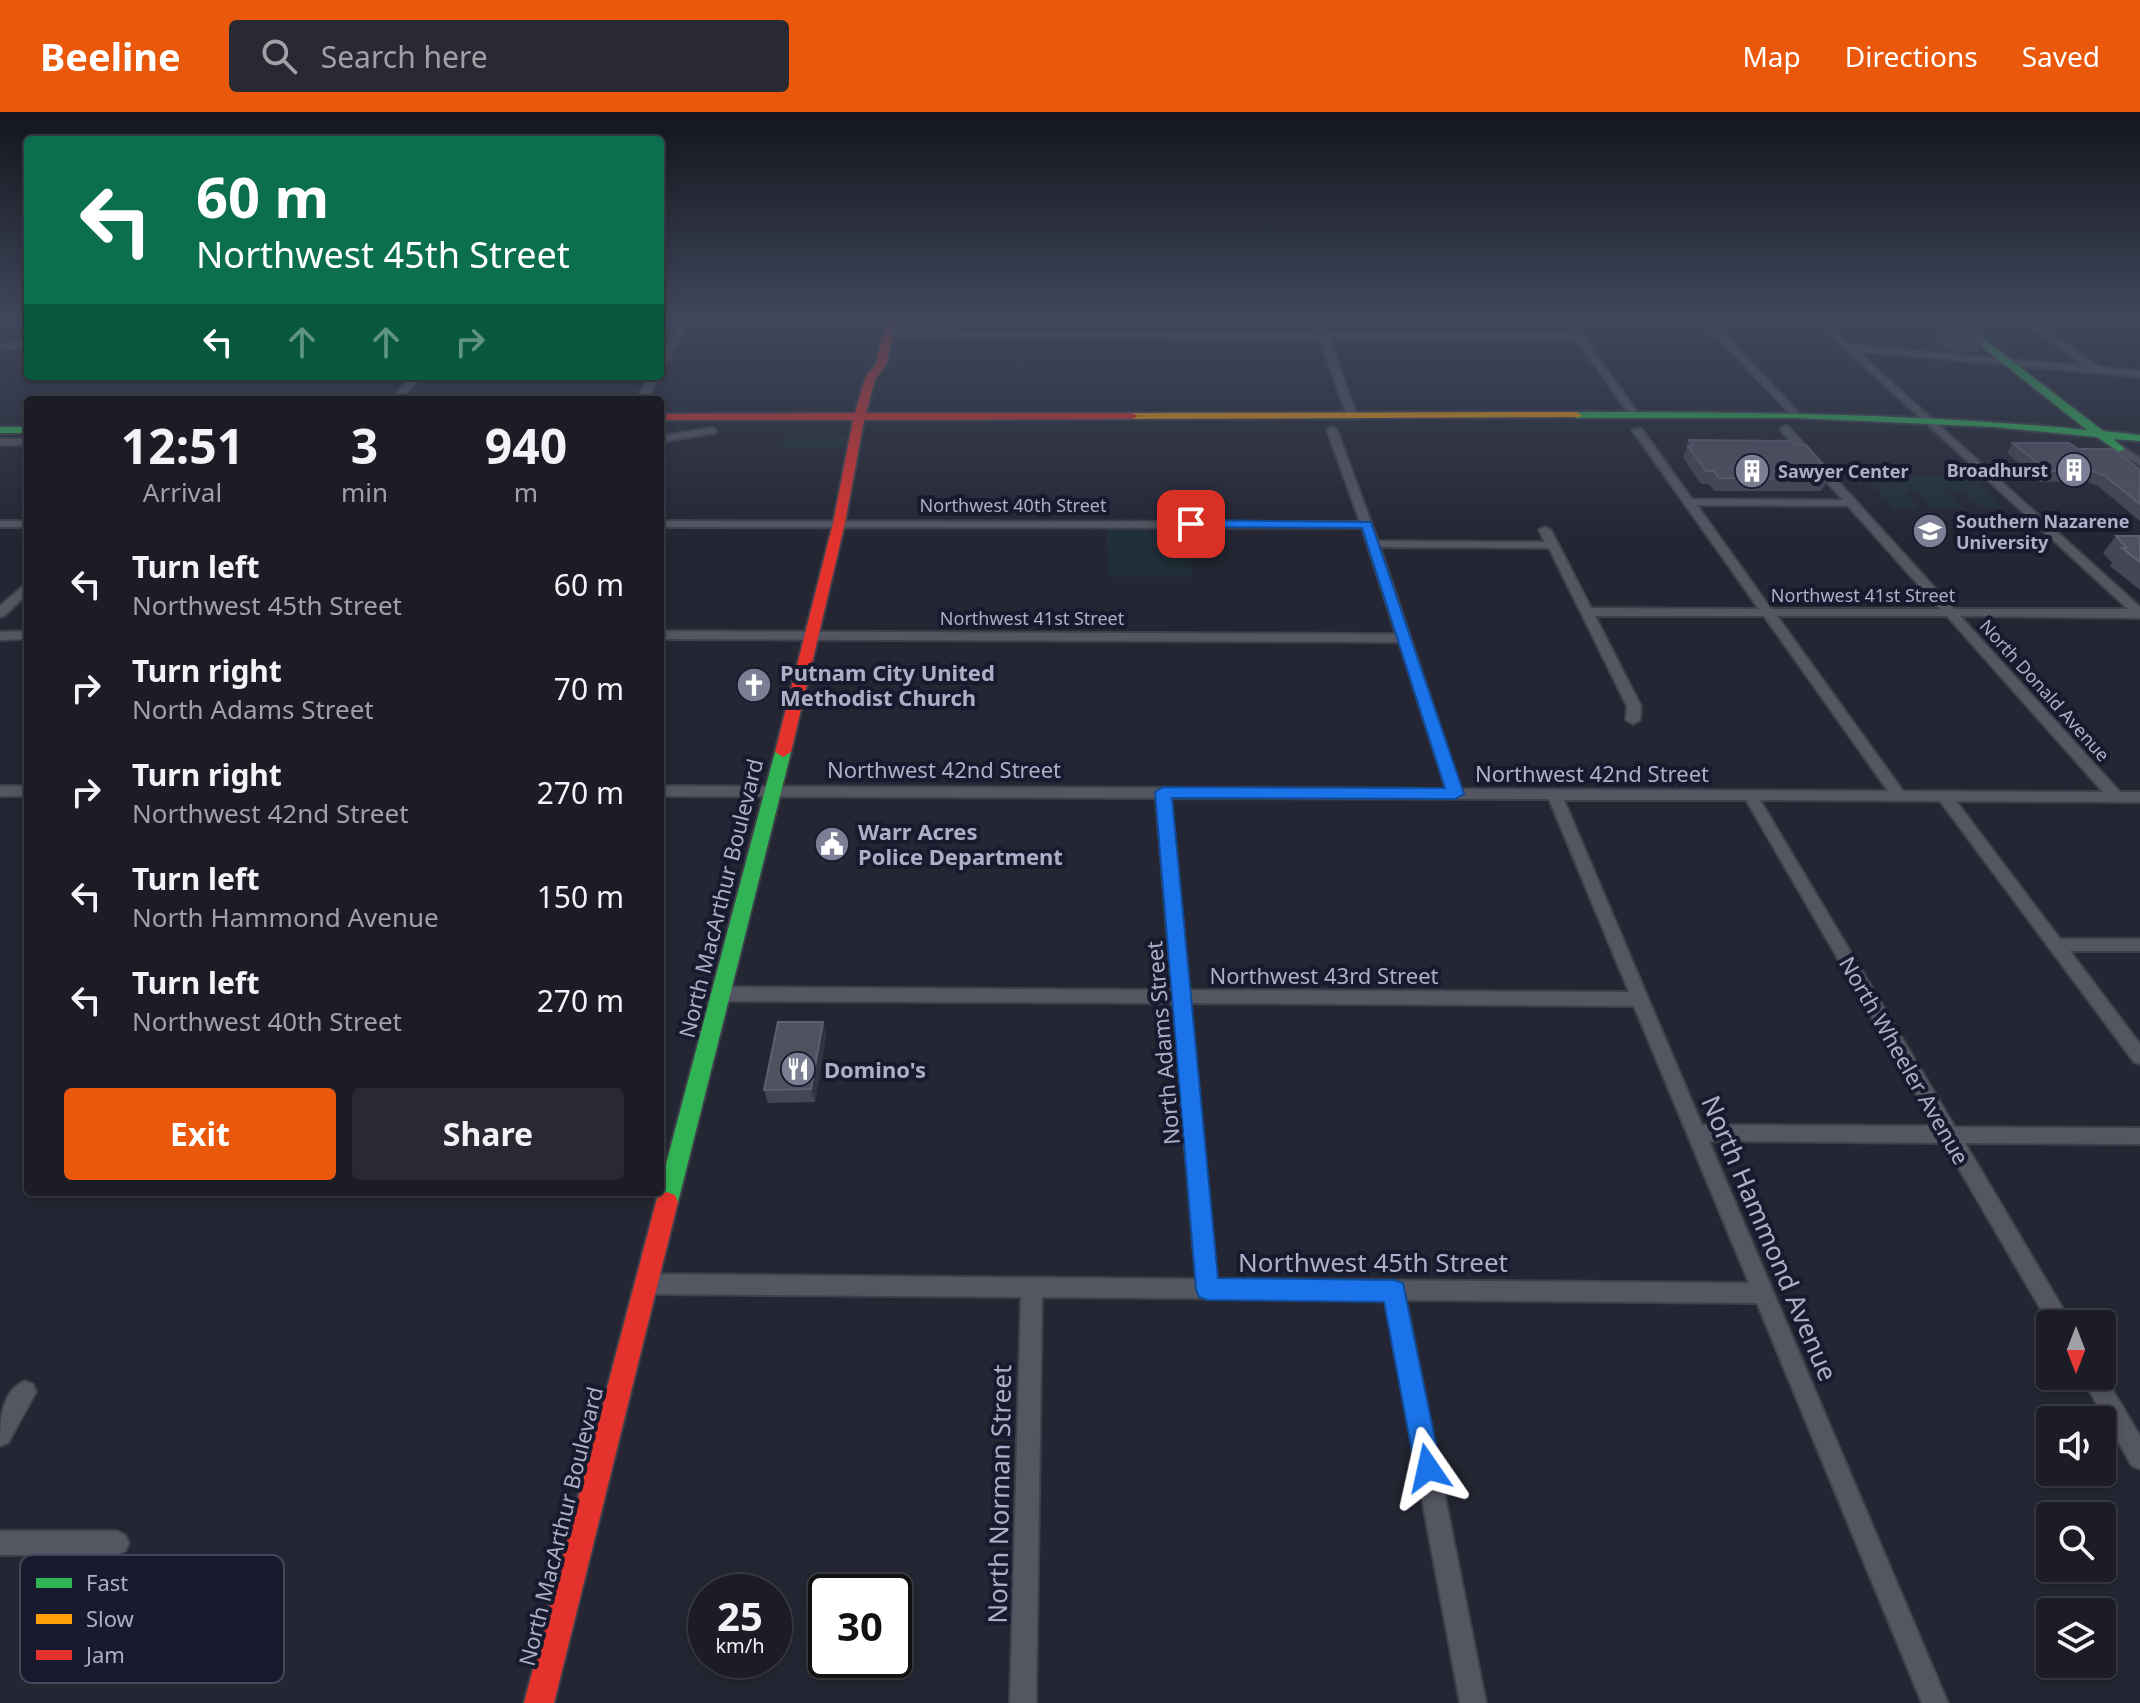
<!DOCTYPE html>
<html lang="en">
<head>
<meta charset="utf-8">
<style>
  :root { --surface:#1b1c26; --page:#282932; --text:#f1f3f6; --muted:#a0a1a7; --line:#393a43; --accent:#ea580c }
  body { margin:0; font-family:"Noto Sans",sans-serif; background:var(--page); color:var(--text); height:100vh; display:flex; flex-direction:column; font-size:30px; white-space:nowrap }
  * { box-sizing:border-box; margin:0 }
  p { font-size:26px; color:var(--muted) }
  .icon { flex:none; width:44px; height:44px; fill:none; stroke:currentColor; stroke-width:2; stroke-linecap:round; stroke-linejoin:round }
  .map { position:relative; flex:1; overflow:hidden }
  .drawer { position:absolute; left:24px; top:284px; width:640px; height:800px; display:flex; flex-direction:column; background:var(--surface); border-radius:8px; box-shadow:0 4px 12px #0003,0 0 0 2px var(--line) }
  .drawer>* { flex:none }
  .top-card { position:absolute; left:24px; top:24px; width:640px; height:244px; border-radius:8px; box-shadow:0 4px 12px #0003,0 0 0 2px var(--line); background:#0b6e4f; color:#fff; overflow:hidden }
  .needle { width:52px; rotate:180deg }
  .buttons { position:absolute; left:2036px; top:1198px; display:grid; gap:16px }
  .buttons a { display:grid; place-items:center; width:80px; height:80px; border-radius:8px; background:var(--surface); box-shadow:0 4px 12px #0003,0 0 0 2px var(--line); font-size:40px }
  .speed { position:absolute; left:688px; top:1462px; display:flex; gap:16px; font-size:40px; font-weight:700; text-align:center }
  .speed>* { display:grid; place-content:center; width:104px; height:104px; border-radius:50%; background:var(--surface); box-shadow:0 4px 12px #0003,0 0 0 2px var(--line); line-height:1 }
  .speed small { font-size:20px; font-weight:400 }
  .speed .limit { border:4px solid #111; border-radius:12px; background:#fff; color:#111 }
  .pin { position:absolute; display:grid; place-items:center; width:68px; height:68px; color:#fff; margin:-34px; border-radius:16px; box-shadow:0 4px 12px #0006 }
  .me { position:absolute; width:88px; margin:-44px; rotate:349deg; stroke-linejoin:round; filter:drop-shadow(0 0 6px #0008) }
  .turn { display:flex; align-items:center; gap:28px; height:168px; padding:0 40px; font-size:36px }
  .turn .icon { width:104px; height:104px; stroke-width:2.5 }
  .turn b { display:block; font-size:56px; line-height:68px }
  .lanes { display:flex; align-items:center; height:76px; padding:0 40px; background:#0003; justify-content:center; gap:40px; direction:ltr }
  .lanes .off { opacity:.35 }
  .eta { display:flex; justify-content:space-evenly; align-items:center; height:136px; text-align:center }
  .eta b { font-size:48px; font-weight:700; line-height:56px }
  .action { display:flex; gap:16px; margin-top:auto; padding:16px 40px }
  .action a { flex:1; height:92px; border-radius:8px; background:var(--accent); color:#fff; font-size:32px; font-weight:700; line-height:92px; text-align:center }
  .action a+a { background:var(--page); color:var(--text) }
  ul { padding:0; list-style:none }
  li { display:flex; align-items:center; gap:24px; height:104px; padding:0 40px }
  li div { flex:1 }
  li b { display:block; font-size:30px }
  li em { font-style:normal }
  header { display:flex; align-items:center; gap:48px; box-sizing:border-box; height:112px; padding:0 40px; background:var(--accent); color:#fff }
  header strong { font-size:38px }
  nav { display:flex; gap:44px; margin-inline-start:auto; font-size:28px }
  .search { width:560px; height:72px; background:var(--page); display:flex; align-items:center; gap:20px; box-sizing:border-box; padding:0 28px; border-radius:8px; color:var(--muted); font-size:30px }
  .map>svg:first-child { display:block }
  .green { fill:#212f39 }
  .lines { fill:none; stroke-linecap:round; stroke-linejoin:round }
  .street-casing { stroke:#3e404a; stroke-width:4 }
  .fast-casing { stroke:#3e404a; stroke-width:4 }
  .slow-casing { stroke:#3e404a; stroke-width:4 }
  .jam-casing { stroke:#3e404a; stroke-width:4 }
  .street { fill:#545662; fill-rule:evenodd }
  .fast { fill:#30b455; fill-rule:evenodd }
  .slow { fill:#ff9f0a; fill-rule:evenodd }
  .jam { fill:#e5322d; fill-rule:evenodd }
  .wall { fill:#444653 }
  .shaded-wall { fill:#323441 }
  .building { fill:#4f515f; stroke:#5e6070; stroke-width:2 }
  .route { fill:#1a73e8; stroke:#114b97; stroke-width:2 }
  .labels { text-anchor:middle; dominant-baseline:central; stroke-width:8; stroke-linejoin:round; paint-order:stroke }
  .far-poi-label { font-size:18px; font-weight:bold; fill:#acafc7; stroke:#181b2e; text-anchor:start }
  .far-street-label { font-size:18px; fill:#acafc7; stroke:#181b2e }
  .poi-label { font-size:22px; font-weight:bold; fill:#acafc7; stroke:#181b2e; text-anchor:start }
  .street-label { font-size:22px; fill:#acafc7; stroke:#181b2e }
  .near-street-label { font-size:26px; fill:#acafc7; stroke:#181b2e }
  .key { fill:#181b2e; stroke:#44475c; stroke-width:2 }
  .key-label { font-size:22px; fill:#acafc7 }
</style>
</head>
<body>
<header>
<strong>Beeline</strong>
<div class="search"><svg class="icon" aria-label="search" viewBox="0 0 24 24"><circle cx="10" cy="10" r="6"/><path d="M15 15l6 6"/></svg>Search here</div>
<nav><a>Map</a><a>Directions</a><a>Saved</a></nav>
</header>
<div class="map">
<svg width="2140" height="1591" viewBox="0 0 2140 1591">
  <rect width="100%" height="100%" fill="#242633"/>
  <g class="green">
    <path d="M786 323H842L847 326 845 336 780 335Z"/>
    <path d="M1922 364 1968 366 1978 371 2003 396 1975 393 1961 380H1948L1962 395H1931L1917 379H1905L1918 395H1914L1916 397H1894L1870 370H1873L1869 365Z"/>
    <path d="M1106 416H1186L1193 465H1109Z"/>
  </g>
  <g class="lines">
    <g class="street-casing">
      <g id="street">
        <path d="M682 207H690L665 253 660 256V245Z"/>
        <path d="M1314 207H1322L1327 221H1572L1562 207H1570L1640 304 1632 306 1576 227 1329 226 1357 304 1352 307 1347 304 1320 226 889 225 885 222 889 219 1318 221Z"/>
        <path d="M1701 207H1710L1799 301V305H1793Z"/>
        <path d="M1813 207H1822L1850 233 2086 254 2026 212V208L2140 207V212L2038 213 2099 255 2140 259V265L1857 239 2140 495V506L1960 504 2120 680H2140V690L1956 689 2060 827H2140V839H2070L2140 932V952L2134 950 1940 689 1760 688 1955 1015 2140 1016V1032L1965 1031 2072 1212 2050 1213 1944 1031 1709 1029 1948 1591H1922L1757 1191 1406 1188 1486 1591H1460L1385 1188 1042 1185 1036 1591H1010L1021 1185 647 1182 640 1179 637 1172 640 1165 647 1162 1196 1167 1173 891 720 889 714 887 711 882 714 877 720 875 1172 878 1156 686 660 684V674L1446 677 1399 530 660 527V519L1396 522 1362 416 660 415V409L1360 410 1327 318 1332 315 1337 318 1378 429 1545 430 1539 418 1545 415 1551 418 1591 496 1759 497 1632 318 1641 316 1692 387 1843 388 1781 319 1780 317 1785 314 1789 315 1954 497H2128ZM1697 393 1848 394 1940 497H1771ZM1380 435 1549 436 1627 594 1626 608 1633 612 1640 608 1641 594 1595 504H1764L1888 679 1461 677ZM1777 504H1947L2103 680 1903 679ZM1171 686 1549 687 1629 880 1189 878ZM1564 688H1746L1935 1014 1702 1013ZM1190 891 1634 894 1749 1171 1216 1167Z"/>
        <path d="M28 229V235L0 238V232Z"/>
        <path d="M411 264H421L401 288H391Z"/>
        <path d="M649 264H659L646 288H636Z"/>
        <path d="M712 316 717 319 716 321 660 330V324Z"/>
        <rect x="0" y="327" width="28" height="6"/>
        <path d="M2115 335H2123L2140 346V353L2115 339Z"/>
        <rect x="0" y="409" width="28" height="6"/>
        <path d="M28 470V481L4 504 0 505V494Z"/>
        <path d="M28 519V527L0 528V520Z"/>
        <rect x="0" y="674" width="28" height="10"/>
        <path d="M2102 1260 2140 1324V1357L2132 1354 2081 1264H2102Z"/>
        <path d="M25 1269 33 1272 36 1280 8 1331 0 1334C0 1312 0 1279 25 1269Z"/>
        <path d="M0 1419H117L125 1423 129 1431 125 1439 117 1443H0Z"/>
      </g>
    </g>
    <g class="fast-casing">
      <g id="fast">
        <path d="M1947 207H1958L2103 319 2140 323V329L2113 327 2125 337 2119 340 2097 325 1994 315 1796 306H1576L1570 303 1576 300C1747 300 1917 301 2087 318Z"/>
        <rect x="0" y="315" width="28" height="6"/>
        <path d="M783 635 791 640 678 1090 675 1097 667 1100 659 1097 656 1090 775 640Z"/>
      </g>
    </g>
    <g class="slow-casing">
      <path id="slow" d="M1576 300 1582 303 1580 305 1132 307 1126 304 1132 301Z"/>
    </g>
    <g class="jam-casing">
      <g id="jam">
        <path d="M887 207H897L886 253 875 267 866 301H1132L1138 304 1132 307 864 308 845 411 791 640 783 645 775 640 833 411 853 308H660V302L855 301 865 266 876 252Z"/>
        <path d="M667 1080 675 1083 678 1090 554 1591H524L656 1090 659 1083Z"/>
      </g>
    </g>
    <use href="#street" class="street"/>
    <use href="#fast" class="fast"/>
    <use href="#slow" class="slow"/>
    <use href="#jam" class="jam"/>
  </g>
  <g class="wall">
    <path d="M1938 215 1985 228 1978 240 1948 239 1932 226Z"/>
    <path d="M1689 328 1795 333 1831 362 1821 379H1714L1709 372H1701L1683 346Z"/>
    <path d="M2013 331 2078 337 2140 358V409L2098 374 2086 369 2041 370 2007 341Z"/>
    <path d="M2116 424H2140V478L2110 454 2112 451 2103 441Z"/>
    <path d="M823 910 826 923 815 990 768 991 764 978Z"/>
  </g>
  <path class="shaded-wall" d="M823 910 826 923 815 990 811 977Z"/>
  <g class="building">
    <path d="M1938 215H1967L1985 228 1954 227Z"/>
    <path d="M1689 328 1791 329 1795 333H1806L1831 362H1823L1828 367 1719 366 1714 359H1706L1688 334H1694Z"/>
    <path d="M2013 331H2069L2078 337H2113L2140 358V392L2105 364 2093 359H2047Z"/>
    <path d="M2116 424H2140V450L2122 436H2127Z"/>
    <path d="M778 910H823L811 977 764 978Z"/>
  </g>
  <linearGradient id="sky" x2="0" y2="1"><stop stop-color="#14151c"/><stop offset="0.48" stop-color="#3f475b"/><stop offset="1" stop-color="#3f475b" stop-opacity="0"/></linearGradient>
  <rect width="2140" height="430" fill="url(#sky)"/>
  <path class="route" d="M1191 408 1371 410 1464 682 1455 687 1172 686 1218 1166 1394 1168 1403 1171 1441 1356 1437 1365 1428 1369 1419 1365 1415 1356 1384 1190 1207 1188 1199 1185 1196 1177 1155 680 1163 675 1445 676 1362 416 1186 415 1184 412Z"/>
  <defs>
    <g id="building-disc" transform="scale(1.8)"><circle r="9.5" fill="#7c7f93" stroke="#181b2e"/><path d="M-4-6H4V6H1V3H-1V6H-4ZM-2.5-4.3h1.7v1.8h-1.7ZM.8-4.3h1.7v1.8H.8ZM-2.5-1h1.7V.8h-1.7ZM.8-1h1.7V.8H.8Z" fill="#fff"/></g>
    <g id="university-disc" transform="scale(1.8)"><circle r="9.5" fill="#7c7f93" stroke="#181b2e"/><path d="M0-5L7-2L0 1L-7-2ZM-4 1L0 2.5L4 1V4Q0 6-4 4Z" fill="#fff"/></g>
    <g id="church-disc" transform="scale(1.8)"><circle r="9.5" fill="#7c7f93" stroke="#181b2e"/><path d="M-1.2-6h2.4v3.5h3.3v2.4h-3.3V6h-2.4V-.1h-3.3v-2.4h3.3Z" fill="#fff"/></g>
    <g id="civic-disc" transform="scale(1.8)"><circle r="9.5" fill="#7c7f93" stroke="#181b2e"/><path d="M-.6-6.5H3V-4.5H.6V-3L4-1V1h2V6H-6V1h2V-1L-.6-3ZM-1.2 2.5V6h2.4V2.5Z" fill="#fff"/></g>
    <g id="restaurant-disc" transform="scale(1.8)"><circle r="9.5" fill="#7c7f93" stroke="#181b2e"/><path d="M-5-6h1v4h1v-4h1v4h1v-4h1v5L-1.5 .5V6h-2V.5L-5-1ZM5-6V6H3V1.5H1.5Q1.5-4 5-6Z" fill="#fff"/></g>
  </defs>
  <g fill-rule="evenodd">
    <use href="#building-disc" x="2074" y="358"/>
    <use href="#building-disc" x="1752" y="359"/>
    <use href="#university-disc" x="1930" y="419"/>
    <use href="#church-disc" x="754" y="573"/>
    <use href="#civic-disc" x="832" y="732"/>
    <use href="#restaurant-disc" x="798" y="957"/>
  </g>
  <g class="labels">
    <g class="far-poi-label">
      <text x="2048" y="358" text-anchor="end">Broadhurst</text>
      <text x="1778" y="359">Sawyer Center</text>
      <text x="1956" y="409">Southern Nazarene<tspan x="1956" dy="21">University</tspan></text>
    </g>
    <g class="far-street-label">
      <text x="1013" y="393">Northwest 40th Street</text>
      <text x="1863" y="483">Northwest 41st Street</text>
      <text x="1032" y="506">Northwest 41st Street</text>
      <text transform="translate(2045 578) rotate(48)">North Donald Avenue</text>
    </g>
    <g class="poi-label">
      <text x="780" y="560">Putnam City United<tspan x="780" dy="25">Methodist Church</tspan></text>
      <text x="858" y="719">Warr Acres<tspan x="858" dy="25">Police Department</tspan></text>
      <text x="824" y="957">Domino's</text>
    </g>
    <g class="street-label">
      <text x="944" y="657">Northwest 42nd Street</text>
      <text x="1592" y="661">Northwest 42nd Street</text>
      <text transform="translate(720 786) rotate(-76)">North MacArthur Boulevard</text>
      <text x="1324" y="863">Northwest 43rd Street</text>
      <text transform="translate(1162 931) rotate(-95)">North Adams Street</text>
      <text transform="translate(1905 948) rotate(60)">North Wheeler Avenue</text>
      <text transform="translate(560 1414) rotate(-76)">North MacArthur Boulevard</text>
    </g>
    <g class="near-street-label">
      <text transform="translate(1770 1126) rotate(67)">North Hammond Avenue</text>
      <text x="1373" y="1150">Northwest 45th Street</text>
      <text transform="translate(999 1382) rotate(-89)">North Norman Street</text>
    </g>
  </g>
  <rect x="20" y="1443" width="264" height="128" rx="12" class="key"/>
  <rect x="36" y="1466" width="36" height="10" fill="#30b455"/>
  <rect x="36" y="1502" width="36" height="10" fill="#ff9f0a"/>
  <rect x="36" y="1538" width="36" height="10" fill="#e5322d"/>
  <g class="key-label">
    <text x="86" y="1479">Fast</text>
    <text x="86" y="1515">Slow</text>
    <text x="86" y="1551">Jam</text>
  </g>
</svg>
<div class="buttons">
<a><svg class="needle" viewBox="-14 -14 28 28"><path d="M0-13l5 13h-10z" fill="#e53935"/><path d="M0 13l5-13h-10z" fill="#a0a1a7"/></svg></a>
<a><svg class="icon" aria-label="sound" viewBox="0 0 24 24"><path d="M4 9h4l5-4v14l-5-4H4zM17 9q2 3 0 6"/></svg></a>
<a><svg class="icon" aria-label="search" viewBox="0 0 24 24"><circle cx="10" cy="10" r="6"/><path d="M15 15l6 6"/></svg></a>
<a><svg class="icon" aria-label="layers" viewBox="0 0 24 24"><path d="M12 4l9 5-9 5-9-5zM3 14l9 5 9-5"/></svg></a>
</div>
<div class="speed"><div>25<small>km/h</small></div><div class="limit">30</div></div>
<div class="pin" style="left:1191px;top:412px;background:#d93025"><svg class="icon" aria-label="arrive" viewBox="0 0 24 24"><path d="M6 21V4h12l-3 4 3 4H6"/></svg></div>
<svg class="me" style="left:1428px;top:1356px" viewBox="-20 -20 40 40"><path d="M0-17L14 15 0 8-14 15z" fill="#1a73e8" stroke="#fff" stroke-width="4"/></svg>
<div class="top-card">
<div class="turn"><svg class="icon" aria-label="left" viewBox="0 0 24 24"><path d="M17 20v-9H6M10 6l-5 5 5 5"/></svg><div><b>60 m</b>Northwest 45th Street</div></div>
<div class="lanes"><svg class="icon" aria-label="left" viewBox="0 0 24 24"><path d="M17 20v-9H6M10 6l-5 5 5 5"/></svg><svg class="icon off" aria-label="ahead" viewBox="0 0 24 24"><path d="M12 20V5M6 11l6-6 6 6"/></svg><svg class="icon off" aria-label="ahead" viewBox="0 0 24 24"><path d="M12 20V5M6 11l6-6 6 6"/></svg><svg class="icon off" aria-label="right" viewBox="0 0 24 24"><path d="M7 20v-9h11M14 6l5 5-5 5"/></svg></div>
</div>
<section class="drawer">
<div class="eta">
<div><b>12:51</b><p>Arrival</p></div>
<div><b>3</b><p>min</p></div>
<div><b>940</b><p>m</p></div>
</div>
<ul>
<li><svg class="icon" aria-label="left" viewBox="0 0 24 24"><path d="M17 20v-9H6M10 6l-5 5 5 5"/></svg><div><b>Turn left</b><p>Northwest 45th Street</p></div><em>60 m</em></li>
<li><svg class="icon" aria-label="right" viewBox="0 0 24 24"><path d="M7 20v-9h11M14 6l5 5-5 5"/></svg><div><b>Turn right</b><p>North Adams Street</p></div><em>70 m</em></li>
<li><svg class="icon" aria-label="right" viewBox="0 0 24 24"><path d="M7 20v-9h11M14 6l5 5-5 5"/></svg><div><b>Turn right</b><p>Northwest 42nd Street</p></div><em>270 m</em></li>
<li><svg class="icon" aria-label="left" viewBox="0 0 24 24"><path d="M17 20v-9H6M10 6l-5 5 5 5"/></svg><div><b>Turn left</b><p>North Hammond Avenue</p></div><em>150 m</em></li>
<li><svg class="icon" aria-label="left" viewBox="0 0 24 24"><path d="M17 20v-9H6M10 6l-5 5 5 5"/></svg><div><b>Turn left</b><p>Northwest 40th Street</p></div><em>270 m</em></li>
</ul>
<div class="action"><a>Exit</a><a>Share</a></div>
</section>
</div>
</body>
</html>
